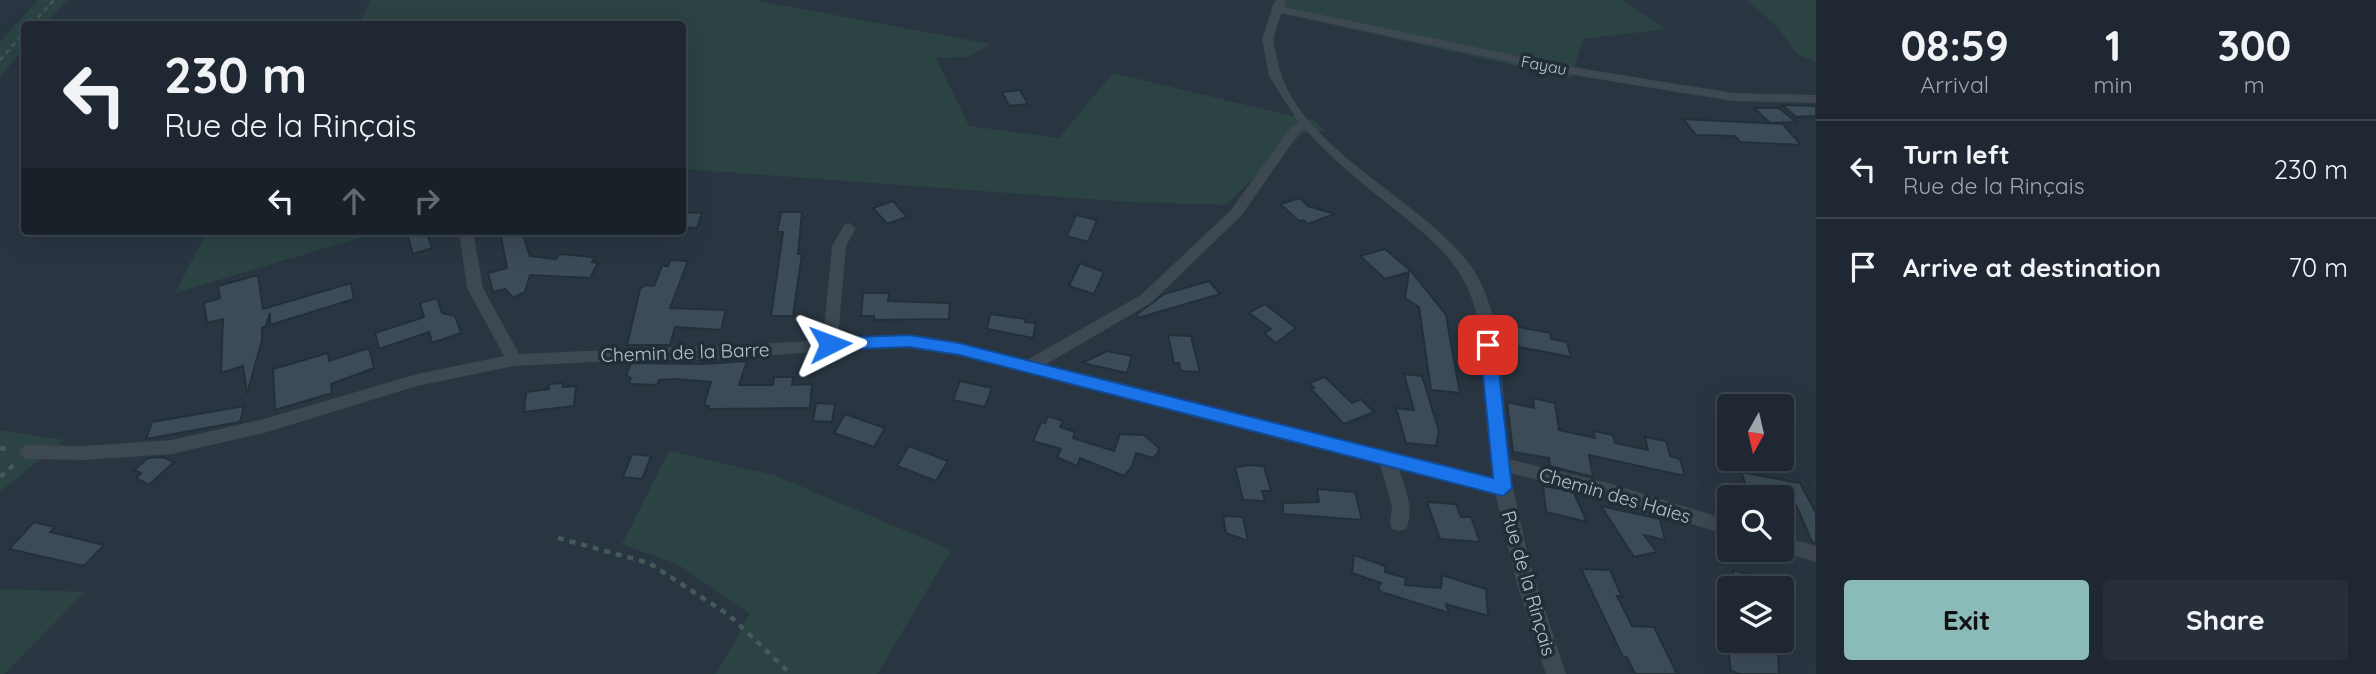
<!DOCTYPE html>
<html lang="en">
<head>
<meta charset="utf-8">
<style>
  :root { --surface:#1f2832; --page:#27303a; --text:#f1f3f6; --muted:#a1a6ac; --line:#3c444d; --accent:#8bbbb9 }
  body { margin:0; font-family:Quicksand,sans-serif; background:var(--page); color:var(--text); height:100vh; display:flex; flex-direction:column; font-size:26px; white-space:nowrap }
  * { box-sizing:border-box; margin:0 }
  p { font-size:23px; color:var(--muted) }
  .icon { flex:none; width:38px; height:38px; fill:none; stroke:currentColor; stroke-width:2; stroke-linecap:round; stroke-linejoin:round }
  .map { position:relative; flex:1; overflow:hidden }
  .panel { display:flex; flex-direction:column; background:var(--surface); width:560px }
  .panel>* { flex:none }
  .guide { position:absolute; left:21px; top:21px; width:665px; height:214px; border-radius:7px; box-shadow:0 7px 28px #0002,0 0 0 2px var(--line); background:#1f2832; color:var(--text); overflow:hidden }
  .needle { width:46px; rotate:188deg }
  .controls { position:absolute; left:1717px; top:394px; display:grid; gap:14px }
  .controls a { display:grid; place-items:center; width:77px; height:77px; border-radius:7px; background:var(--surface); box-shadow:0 7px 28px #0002,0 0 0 2px var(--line); font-size:35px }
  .pin { position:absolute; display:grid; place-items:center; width:60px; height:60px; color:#fff; margin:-30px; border-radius:14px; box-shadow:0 4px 10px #0006 }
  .me { position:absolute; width:77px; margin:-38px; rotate:87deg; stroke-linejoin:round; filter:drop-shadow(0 0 5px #0008) }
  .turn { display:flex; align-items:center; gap:24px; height:147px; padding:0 28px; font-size:32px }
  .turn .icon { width:91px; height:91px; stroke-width:2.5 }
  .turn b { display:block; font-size:49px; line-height:60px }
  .lanes { display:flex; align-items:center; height:66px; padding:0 28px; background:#0003; justify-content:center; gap:35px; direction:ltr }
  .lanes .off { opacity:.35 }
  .eta { display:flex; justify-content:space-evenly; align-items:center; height:119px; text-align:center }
  .eta b { font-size:42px; font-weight:800; line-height:49px }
  .cta { display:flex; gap:14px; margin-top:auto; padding:14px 28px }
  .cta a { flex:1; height:80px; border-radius:7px; background:var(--accent); color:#111; font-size:28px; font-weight:800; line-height:80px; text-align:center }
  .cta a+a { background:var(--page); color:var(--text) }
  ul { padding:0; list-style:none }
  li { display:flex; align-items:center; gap:21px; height:98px; padding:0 28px; border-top:2px solid var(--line) }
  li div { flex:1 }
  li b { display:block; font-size:26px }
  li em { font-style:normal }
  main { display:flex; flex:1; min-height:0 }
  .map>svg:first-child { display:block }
  .green { fill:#2b4343 }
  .building { fill:#3b4b57; stroke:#232f39; stroke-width:2 }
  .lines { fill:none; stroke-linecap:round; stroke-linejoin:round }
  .path-far1 { stroke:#445a59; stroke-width:2.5; stroke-dasharray:4.5 4.5; stroke-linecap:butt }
  .path { stroke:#445a59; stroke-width:4.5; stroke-dasharray:6 6; stroke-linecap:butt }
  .street { fill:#3d4851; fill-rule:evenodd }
  .route { fill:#1a73e8; stroke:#114b97; stroke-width:2 }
  .labels { text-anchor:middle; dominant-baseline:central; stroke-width:7; stroke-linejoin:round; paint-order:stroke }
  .far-street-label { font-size:16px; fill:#bac3cb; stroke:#212d37 }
  .street-label { font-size:19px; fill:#bac3cb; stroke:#212d37 }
</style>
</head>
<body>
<main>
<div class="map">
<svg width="1816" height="674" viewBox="0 0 1816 674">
  <rect width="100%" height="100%" fill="#293642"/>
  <g class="green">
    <path d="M38 0H67L45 24H24V48L0 77V42Z"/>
    <path d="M371 0H754L990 44 969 57 936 58 969 126 1059 138 1113 73 1317 122 1325 131 1302 134 1225 205 1130 202 683 169 682 24H359Z"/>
    <path d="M1276 0H1622L1666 29 1583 39 1571 78 1270 11Z"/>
    <path d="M1746 0H1816V62L1797 54 1777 26Z"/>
    <path d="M207 231H382L175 293Z"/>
    <path d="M0 430 64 440 0 492Z"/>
    <path d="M669 451 774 475 951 550 877 674H716L750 614 677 564 622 544Z"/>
    <path d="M0 589 85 592 4 674H0Z"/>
  </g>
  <g class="building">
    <path d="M1020 90 1028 104 1009 106 1002 92Z"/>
    <path d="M1782 105 1816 106V116L1796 117Z"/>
    <path d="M1754 108H1779L1796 122 1770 123Z"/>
    <path d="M1683 119 1783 124 1801 145 1740 142 1735 136 1696 135Z"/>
    <path d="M1300 198 1308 206 1335 214 1308 224 1303 220 1299 221 1280 204Z"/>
    <path d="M893 201 907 217 887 224 873 208Z"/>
    <path d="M682 212 702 213 697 228 682 227Z"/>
    <path d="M781 212H802L798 254H802L793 316H771L783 232H777Z"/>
    <path d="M1076 215 1097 220 1088 242 1067 236Z"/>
    <path d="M419 231H426L432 248 413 254 407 234Z"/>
    <path d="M500 231H522L530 256 556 259 559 254 595 257 592 262 598 263 590 278 530 275 525 292 513 298 505 289 493 292 488 273 507 268Z"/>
    <path d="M1385 249 1410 270 1446 315 1460 393 1431 390 1419 307 1405 298 1409 272 1385 279 1360 256Z"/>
    <path d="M670 260 688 261 670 308 726 310 721 330 675 327 670 345H627L640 289 645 285 654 286 662 266H668Z"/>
    <path d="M1080 263 1104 272 1094 294 1069 286Z"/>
    <path d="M258 275 263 309 351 283 354 299 270 325V313L266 326 262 328V340L247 394 243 366 221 373 223 319 207 323 204 303 220 298 218 286Z"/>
    <path d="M1209 281 1220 294 1138 318 1137 314 1164 294Z"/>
    <path d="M863 293H889L888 301 950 303 949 319 874 320V316H861Z"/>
    <path d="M437 298 442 313 455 316 461 333 432 343 429 332 379 349 375 333 424 317 420 303Z"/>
    <path d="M1265 304 1296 328 1276 343 1264 333 1271 329 1249 313Z"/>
    <path d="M990 314 1026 319 1025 322 1036 323 1033 338 987 329Z"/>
    <path d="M1514 326 1550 333 1551 339 1567 342 1571 357 1518 347Z"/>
    <path d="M1168 335 1191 336 1200 372 1181 371 1179 363H1174Z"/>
    <path d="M369 348 374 368 331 384 332 393 275 410 273 369 328 353 329 361Z"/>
    <path d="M1107 351 1132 356 1127 373 1082 363Z"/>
    <path d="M747 361 739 385H773L774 377H793L792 385 812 384 810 408 708 409 709 406 704 405 711 382 674 379 659 380 657 385 629 384 631 378 626 375 631 363 703 364Z"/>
    <path d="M1404 374 1422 376 1439 431 1436 446 1406 443 1396 408 1414 410Z"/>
    <path d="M1325 377 1352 403 1361 399 1374 412 1344 424 1311 389 1314 388 1309 383Z"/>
    <path d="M960 381 992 388 985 407 953 400Z"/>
    <path d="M563 383V387L576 386 574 406 524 412 526 392 549 389V384Z"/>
    <path d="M1533 398 1555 403 1559 430 1595 438 1593 431 1613 435 1615 443 1648 450 1645 437 1666 441 1670 456 1680 459 1685 476 1589 455 1593 477 1550 466 1549 458 1513 452 1507 402 1534 408Z"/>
    <path d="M816 403 835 404 832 422 813 421Z"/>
    <path d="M244 406 240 422 146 439 152 422Z"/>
    <path d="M845 414 885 428 874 447 834 433Z"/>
    <path d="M1048 416 1063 421 1060 427 1075 432 1073 438 1114 451 1120 434 1144 435 1159 448 1158 453 1153 458 1136 453 1132 466 1124 476 1080 458 1077 466 1057 457 1061 449 1033 441 1041 422 1045 423Z"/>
    <path d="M909 446 948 461 936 481 897 466Z"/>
    <path d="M632 454 651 456 642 479 623 477Z"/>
    <path d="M163 457 174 462 149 485 136 478 141 473 134 470 148 458Z"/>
    <path d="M1249 465 1264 466 1271 491H1262L1265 501 1243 500 1235 467Z"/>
    <path d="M1741 472 1800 483 1816 513V543L1812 542 1796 505 1782 502V497L1749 493Z"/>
    <path d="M1543 486 1573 491 1587 522 1546 512Z"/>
    <path d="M1317 489 1355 492 1362 520 1283 514V503L1319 502Z"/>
    <path d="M1427 502 1456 504 1461 517H1471L1480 542 1440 539Z"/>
    <path d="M1601 506 1660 519 1665 540 1644 535 1657 552 1634 557Z"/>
    <path d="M1223 516 1243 517 1248 541 1226 533Z"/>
    <path d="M34 522 55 527 50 532 104 545 84 566 9 549Z"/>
    <path d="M1354 555 1385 566V572L1406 578 1405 585 1441 588 1442 575 1486 589 1488 616 1446 604 1449 613 1381 592 1378 588 1381 583 1352 573Z"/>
    <path d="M1581 569 1610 570 1622 597 1617 596 1632 626 1654 627 1677 674H1635L1627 657H1623Z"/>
    <path d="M1733 570 1779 584 1778 588H1735Z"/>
    <path d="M1756 640 1778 647 1779 674H1739L1731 671 1727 642 1757 653Z"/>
  </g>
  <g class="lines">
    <g class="path-far1">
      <path d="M32 24 54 0"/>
      <path d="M0 60 24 33"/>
    </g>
    <g class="path">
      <path d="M0 448 12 450"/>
      <path d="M0 477 16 463"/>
      <path d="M558 538 649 563 729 615 791 674"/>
    </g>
    <g class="street">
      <path d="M1276 0H1286L1284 7 1560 65 1733 93 1816 95V103L1733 101 1560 73 1282 13C1279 20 1275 30 1274 38 1273 44 1276 53 1277 59 1294 148 1421 197 1471 266 1506 316 1502 400 1508 459L1608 483 1729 520V536L1608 497 1510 473 1529 561 1566 674H1546L1517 584 1495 493 1399 469C1405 488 1415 509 1406 529L1399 531 1392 529 1390 523 1392 507 1380 464 959 355 909 347H880L708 360H636L514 366 417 386 264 433 172 454 84 460 28 459 22 457 19 452 22 447 28 445 84 446 172 440 264 419 417 374 504 356 467 288 459 231H473L483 288 519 354C620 349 721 347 823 340L832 246 844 225 849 223 856 228 846 246 838 338 909 335 959 343 1027 360 1141 295 1231 210 1291 127 1299 123 1269 76 1262 39 1272 10 1271 8ZM1305 129C1323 149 1343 167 1363 184 1398 214 1449 245 1468 289 1493 347 1484 417 1493 478L1045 365 1151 303 1241 216 1299 133Z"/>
      <path d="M1782 536 1816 546V562L1775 550H1782Z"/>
    </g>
  </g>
  <path class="route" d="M909 335 959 343 1493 478 1480 345 1488 339 1496 345 1512 488 1503 496 959 355 909 347 830 350 822 344 830 338Z"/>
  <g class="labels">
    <g class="far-street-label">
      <text transform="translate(1544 65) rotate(11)">Fayau</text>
    </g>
    <g class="street-label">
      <text transform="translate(685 352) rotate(-2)">Chemin de la Barre</text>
      <text transform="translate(1615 495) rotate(16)">Chemin des Haies</text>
      <text transform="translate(1529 583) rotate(74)">Rue de la Rinçais</text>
    </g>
  </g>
</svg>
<div class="controls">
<a><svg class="needle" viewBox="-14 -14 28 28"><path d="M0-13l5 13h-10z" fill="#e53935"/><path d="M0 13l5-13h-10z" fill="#a1a6ac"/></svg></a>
<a><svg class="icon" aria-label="search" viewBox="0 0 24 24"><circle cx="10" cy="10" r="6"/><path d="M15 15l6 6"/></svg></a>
<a><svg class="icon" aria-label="layers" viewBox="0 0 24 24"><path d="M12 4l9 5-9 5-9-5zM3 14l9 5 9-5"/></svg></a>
</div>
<div class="pin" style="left:1488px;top:345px;background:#d93025"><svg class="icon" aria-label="arrive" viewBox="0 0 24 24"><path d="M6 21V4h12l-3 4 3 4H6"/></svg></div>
<svg class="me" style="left:830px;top:344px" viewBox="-20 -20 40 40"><path d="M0-17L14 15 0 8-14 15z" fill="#1a73e8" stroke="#fff" stroke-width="4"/></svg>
<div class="guide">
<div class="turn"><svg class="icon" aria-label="left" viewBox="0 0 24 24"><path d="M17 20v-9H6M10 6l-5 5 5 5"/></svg><div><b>230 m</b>Rue de la Rinçais</div></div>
<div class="lanes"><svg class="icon" aria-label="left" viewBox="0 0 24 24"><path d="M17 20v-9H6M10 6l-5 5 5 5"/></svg><svg class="icon off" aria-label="ahead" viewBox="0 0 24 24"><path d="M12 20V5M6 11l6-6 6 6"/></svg><svg class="icon off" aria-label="right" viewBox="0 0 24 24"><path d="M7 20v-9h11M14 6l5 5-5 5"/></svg></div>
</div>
</div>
<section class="panel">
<div class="eta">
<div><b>08:59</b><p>Arrival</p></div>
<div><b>1</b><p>min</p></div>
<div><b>300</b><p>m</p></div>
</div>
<ul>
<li><svg class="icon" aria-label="left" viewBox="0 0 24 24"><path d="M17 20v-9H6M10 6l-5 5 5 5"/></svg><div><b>Turn left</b><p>Rue de la Rinçais</p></div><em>230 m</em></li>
<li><svg class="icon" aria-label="arrive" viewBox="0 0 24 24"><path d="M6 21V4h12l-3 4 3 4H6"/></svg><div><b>Arrive at destination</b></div><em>70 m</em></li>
</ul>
<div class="cta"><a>Exit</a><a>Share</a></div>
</section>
</main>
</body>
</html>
